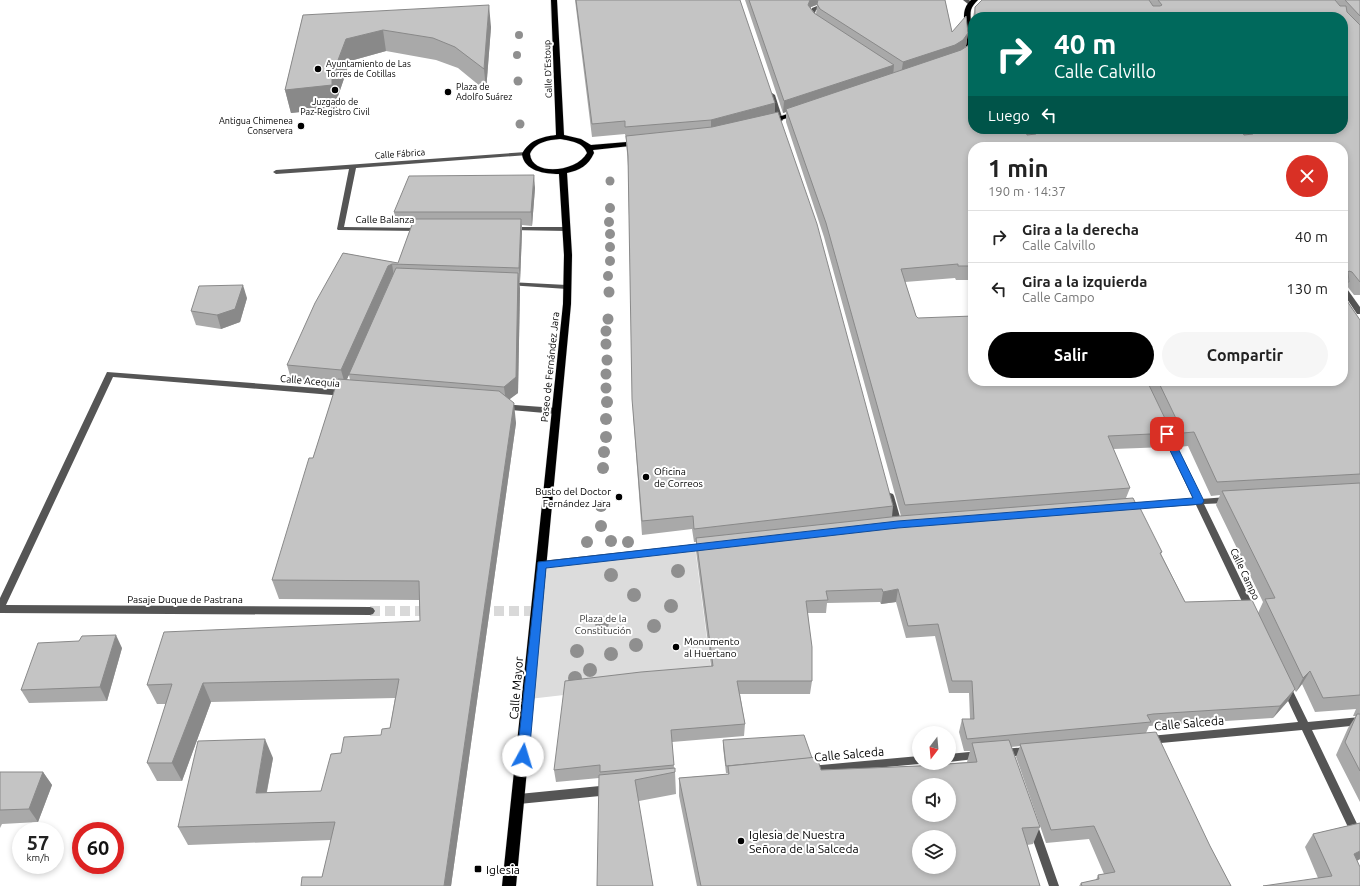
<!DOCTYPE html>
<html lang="es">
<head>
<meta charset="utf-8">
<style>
  :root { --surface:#fff; --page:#f6f6f6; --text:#222; --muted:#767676; --line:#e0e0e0; --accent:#000 }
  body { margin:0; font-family:Ubuntu,sans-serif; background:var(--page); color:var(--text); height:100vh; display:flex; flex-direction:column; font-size:15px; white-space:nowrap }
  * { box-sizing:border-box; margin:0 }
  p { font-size:13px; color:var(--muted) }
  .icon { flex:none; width:22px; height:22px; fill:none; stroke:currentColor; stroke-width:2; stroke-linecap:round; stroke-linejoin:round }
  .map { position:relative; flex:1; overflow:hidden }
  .details { position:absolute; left:968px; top:142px; width:380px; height:244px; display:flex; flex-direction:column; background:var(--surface); border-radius:16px; box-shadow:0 2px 6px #0003 }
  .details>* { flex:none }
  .hud { position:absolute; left:968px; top:12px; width:380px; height:122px; border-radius:16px; box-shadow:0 2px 6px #0003; background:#00695c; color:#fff; overflow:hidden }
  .needle { width:26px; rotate:196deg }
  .fabs { position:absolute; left:912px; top:726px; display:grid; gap:8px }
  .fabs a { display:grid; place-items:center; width:44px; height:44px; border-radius:50%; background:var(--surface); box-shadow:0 2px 6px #0003; font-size:20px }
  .speed { position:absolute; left:12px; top:822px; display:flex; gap:8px; font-size:20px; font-weight:700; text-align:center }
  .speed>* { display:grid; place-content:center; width:52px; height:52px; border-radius:50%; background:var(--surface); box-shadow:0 2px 6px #0003; line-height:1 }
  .speed small { font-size:10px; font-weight:400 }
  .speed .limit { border:6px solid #d22; background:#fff; color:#111 }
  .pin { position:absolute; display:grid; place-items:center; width:34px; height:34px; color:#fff; margin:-17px; border-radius:8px; box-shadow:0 2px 6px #0006 }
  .me { position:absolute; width:44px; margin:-22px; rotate:6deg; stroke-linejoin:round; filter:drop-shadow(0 0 3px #0008) }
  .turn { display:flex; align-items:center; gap:14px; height:84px; padding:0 20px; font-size:18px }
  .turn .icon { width:52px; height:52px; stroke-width:2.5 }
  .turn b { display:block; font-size:28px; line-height:34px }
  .then { display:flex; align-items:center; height:38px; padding:0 20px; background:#0003; gap:8px; font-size:15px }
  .round { display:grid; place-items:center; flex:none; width:42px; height:42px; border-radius:21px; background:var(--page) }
  .head { display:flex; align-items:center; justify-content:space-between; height:68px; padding:0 20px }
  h1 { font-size:24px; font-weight:600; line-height:30px }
  .cta { display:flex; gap:8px; margin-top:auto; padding:8px 20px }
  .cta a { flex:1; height:46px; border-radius:24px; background:var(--accent); color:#fff; font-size:16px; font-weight:600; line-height:46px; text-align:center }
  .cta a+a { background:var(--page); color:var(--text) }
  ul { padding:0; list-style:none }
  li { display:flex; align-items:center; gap:12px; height:52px; padding:0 20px; border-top:1px solid var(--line) }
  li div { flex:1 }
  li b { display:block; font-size:15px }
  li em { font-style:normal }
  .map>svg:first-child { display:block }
  .green { fill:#dcdcdc }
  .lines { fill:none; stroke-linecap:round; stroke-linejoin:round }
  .street-tunnel { stroke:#d9d9d9; stroke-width:10; stroke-dasharray:10 5; stroke-linecap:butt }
  .primary-casing { stroke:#dbdbdb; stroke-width:1 }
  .street { fill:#555; fill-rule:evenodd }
  .primary { fill:#000; fill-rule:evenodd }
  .tree { fill:#8f8f8f }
  .wall { fill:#a9a9a9; fill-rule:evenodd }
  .shaded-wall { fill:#898989 }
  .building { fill:#c4c4c4; stroke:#898989; fill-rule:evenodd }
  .route { fill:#1a73e8; stroke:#114b97 }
  .poi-dot { fill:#000; stroke:#fff; stroke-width:1.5 }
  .labels { text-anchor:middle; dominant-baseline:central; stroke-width:4; stroke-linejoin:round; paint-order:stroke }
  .far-poi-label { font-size:9px; fill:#000; stroke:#fff; text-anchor:start }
  .far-street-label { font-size:9px; fill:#000; stroke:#fff }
  .street-label { font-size:10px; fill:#000; stroke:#fff }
  .poi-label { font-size:10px; fill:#000; stroke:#fff; text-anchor:start }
  .park-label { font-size:10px; fill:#333; stroke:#fff }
  .near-street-label { font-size:12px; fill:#000; stroke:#fff }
  .near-poi-label { font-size:12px; fill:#000; stroke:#fff; text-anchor:start }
</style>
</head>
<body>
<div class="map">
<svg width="1360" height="886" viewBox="0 0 1360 886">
  <rect width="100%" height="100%" fill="#fff"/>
  <path class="green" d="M695 547 712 678 529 699 541 564Z"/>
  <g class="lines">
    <g class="street-tunnel">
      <path d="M370 611H429"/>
      <path d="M479 611H537"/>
    </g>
    <g class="primary-casing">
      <g id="primary">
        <path d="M551 0H557L564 135 581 139 591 145 639 141 643 143 639 145 593 150 594 153C588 166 580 170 567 173L572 255 571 304 516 886H502L563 304 564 255 559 174C545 174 524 171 522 154 529 140 542 137 556 135ZM560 139C571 141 583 142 587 153 577 172 532 177 530 154 535 142 548 140 560 139Z"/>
        <path d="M971 0H978C975 3 972 6 971 10 968 23 981 51 965 57L962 55C975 38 954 15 971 0Z"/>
        <path d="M796 111H799L803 113 768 124 764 122Z"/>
      </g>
    </g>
    <g class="street">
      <path d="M832 0H840L816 10 814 16 817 20 812 21 808 16 812 8Z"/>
      <path d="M963 0H969L973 3 968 4Z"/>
      <path d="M772 93 775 95 783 120 782 121 780 122 777 120 769 95Z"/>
      <path d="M526 152 529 154 528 155 356 168 344 227 422 228V230L420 231 338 230 337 229 349 169 276 174 273 172 276 170Z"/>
      <path d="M512 227H567L570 229 567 231 510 230V228Z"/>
      <path d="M509 282 567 285 570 287 567 289 507 285 506 284Z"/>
      <path d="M1343 286H1345L1360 307V314H1357L1343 293Z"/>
      <path d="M107 372 344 390 348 393 344 396 113 377 6 605 370 607 373 608 375 611 373 614 370 615 0 613V598Z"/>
      <path d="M503 404 556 408 560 411 556 414 500 409 499 407Z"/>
      <path d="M1165 428 1169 431 1201 499 1227 497 1230 498 1231 500 1230 502 1227 503 1204 504 1255 609 1253 612 1250 613 1247 612 1196 505 1129 509 1126 508 1125 506 1126 504 1129 503 1193 499 1161 431Z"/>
      <path d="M890 493 893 494 894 496 902 524 901 526H895L894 524 886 496 887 494Z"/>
      <path d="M705 543 708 544 709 546 708 548 705 549 541 567 538 566 537 564 538 562 541 561Z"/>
      <path d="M1286 682 1289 683 1308 722 1360 717V725L1312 730 1360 830V846L1356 844 1302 730 1150 744 1146 743 1145 740 1146 737 1150 736 1298 722 1281 686 1283 683Z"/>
      <path d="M1028 747 1032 748 1033 751 1032 754 1028 755 1002 757 998 756 997 753 998 750 1002 749Z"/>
      <path d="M979 751 983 752 984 755 983 758 949 762V754Z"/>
      <path d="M919 756V763H923L919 764 810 774 806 773 805 770 806 767 810 766Z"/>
      <path d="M610 785 614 787 615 790 614 793 610 795 519 804 515 802 514 799 515 796 519 794Z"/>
      <path d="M1033 821 1037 823 1038 826 1059 886H1049L1028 826 1029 823Z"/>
    </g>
    <use href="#primary" class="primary"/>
  </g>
  <g class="tree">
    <circle cx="519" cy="35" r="4"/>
    <circle cx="517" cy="55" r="4"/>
    <circle cx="518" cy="81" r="4.5"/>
    <circle cx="520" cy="124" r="4.5"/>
    <circle cx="610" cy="181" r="4.5"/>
    <circle cx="610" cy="208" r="5"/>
    <circle cx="609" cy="222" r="5"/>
    <circle cx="610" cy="234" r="5"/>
    <circle cx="610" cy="247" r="5"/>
    <circle cx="610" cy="261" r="5"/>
    <circle cx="608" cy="276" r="5"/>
    <circle cx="609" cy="292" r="5.5"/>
    <circle cx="608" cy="319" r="5.5"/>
    <circle cx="606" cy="331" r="5.5"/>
    <circle cx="606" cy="344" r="5.5"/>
    <circle cx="607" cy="360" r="5.5"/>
    <circle cx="606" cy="374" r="5.5"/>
    <circle cx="606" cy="388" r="5.5"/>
    <circle cx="607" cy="402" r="6"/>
    <circle cx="606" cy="419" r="6"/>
    <circle cx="606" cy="437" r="6"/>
    <circle cx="604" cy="452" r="6"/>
    <circle cx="603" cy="468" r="6"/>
    <circle cx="601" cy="506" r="6"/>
    <circle cx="601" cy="526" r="6"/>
    <circle cx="611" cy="541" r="6"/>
    <circle cx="587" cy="542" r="6"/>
    <circle cx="628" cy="542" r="6"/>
    <circle cx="678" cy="571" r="7"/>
    <circle cx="611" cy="575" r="7"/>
    <circle cx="634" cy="595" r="7"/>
    <circle cx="671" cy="606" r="7"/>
    <circle cx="602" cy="623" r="7"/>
    <circle cx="654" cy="626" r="7"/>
    <circle cx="636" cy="645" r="7"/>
    <circle cx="577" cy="651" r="7"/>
    <circle cx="611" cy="654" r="7"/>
    <circle cx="590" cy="670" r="7"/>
    <circle cx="575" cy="678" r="7"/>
  </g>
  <g class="wall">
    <path d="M575 0H740L775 112 893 506 892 517 901 516 824 237 786 122V112L783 113 745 0H945L952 32 968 33 966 46 964 48 973 129H1343V17H973L975 7 982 0H1360V295H1354L1347 286 1343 295 1360 320V802L1336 755 1348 728 1356 716H1353L1356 709 1315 712 1302 684 1296 692 1294 689 1288 701 1273 718 1149 726 1146 733 1210 846 1231 886H1079L1081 883 1096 880 1098 875 1104 874 1089 839 1046 843 1016 757 1020 746 1011 747 1040 827 1033 844 1027 845 1040 886H697L679 796V778L728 774V773H726L723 747V740L812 758 821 770 918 766 967 762 970 751H964L959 732 962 719H970L969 693H949L935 636 906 638 896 602 881 604 880 602 827 603 826 613H808L812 681 810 694H740L745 724 744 736 672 742 674 768 675 772 676 794 639 801 599 778 556 782 554 770 711 666 696 551V542H694L692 529 642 535 633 413 628 166 626 140 625 134 592 137ZM817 5 816 14 811 9V7ZM973 147H1343V381H1147L918 318 916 316 905 282 955 278 956 280H970L973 290ZM1172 434 1178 447 1188 446 1211 496 1220 495 1216 505 1263 602 1258 613 1185 602 1161 554 1162 552 1137 506 1126 498 1130 488 1113 449 1167 447Z"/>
    <path d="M303 15 491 27 486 91 458 68 436 60 386 51 350 61 337 99V108L291 113 285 90Z"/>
    <path d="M535 188 532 226 522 225V232L520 282H519L520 289 518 393 509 399 516 423 451 886 322 877 331 840 188 845 178 827 273 758 267 792 321 791 341 753 381 735 390 728 395 698 211 702 182 781H157L147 763 166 704H157L147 685 420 621 419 600 279 599 272 580 313 458 337 383 291 379 287 365 343 253 398 263 412 225H396L394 212ZM349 375 350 380 346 379Z"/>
    <path d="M247 298 240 322 221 329 196 325 191 311Z"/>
    <path d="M79 641 122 648 107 701 29 703 21 690Z"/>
    <path d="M0 772H43L52 785 38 822 2 824 0 828Z"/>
    <path d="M1360 823V859L1357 861 1360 886 1318 878 1305 847 1313 834Z"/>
  </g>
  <g class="shaded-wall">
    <path d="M810 0H828L811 7 807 17 808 5Z"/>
    <path d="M489 5 491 27 486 91 484 69Z"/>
    <path d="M383 30 386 51 350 61 337 99V108L291 113 285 90 332 76 346 39Z"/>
    <path d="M968 33 966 46 961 52 901 75 903 62Z"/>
    <path d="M894 65 893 77 786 109V112L783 113 784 101Z"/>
    <path d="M775 103V116L711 133V120Z"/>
    <path d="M534 175 535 188 532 226 531 212Z"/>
    <path d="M521 219 522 232 520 282 519 268Z"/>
    <path d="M392 264 394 277 391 279 345 384 341 370 388 266Z"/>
    <path d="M518 273 520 289 518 393 506 402 504 387Z"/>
    <path d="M243 285 247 298 240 322 221 329 217 315Z"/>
    <path d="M514 403 516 423 451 886H444Z"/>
    <path d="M898 589 896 602 881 604 883 592Z"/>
    <path d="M116 635 122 648 107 701 100 687Z"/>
    <path d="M1310 671 1302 684 1296 692 1303 678Z"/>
    <path d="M203 683 211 702 182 781 172 763Z"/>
    <path d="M1295 689 1288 701 1273 718 1280 706Z"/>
    <path d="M265 739 273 758 263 811 256 793Z"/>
    <path d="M43 772 52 785 38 822 29 809Z"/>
    <path d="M1360 851V859L1345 866 1354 854Z"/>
  </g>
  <g class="building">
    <path d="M576 0H740L775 103 711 120 625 127V121L592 124Z"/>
    <path d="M749 0H810L808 5 814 13 894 65 784 101Z"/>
    <path d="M818 0H945L952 32 966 16 968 33 963 40 955 45 903 62 820 9 817 4Z"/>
    <path d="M982 0H1149L1153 6H1160L1162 5 1158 0H1335L1340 6H1346L1347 12 1360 25V282L1352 272 1349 271 1348 272 1349 282H1343V147H973V266H958V264L901 269 916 316 918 318 973 316V381H1147L1172 433 1108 436 1130 488 905 505 826 223 786 109 961 50 972 43 973 41V129H1025L1027 135 1036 134 1034 129H1240L1244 135 1253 134 1250 129H1343V17H975V7Z"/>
    <path d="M1345 0H1360V16Z"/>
    <path d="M489 5 484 69 455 47 433 38 383 30 346 39 332 76V85L285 90 303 15Z"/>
    <path d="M778 112 817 224 893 506 694 529 693 516 642 521 632 399 628 156 626 136 712 127Z"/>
    <path d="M534 175 531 212H394L409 176Z"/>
    <path d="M414 219H521L519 268 392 264 388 266 341 370 287 365 315 303 343 253 398 263Z"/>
    <path d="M396 268 518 273 516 377 504 387 349 374Z"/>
    <path d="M243 285 235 309 217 315 191 311 199 286Z"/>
    <path d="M1343 295 1360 320V474L1217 482 1194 432 1183 433 1158 381H1343Z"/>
    <path d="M338 379 499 391 514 403 444 886H301L302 877H322L335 822 178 827 198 741 265 739 256 793 321 791 331 754 341 753 344 737 381 735 382 729 390 728 399 679 203 683 172 763H147L172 684 147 685 164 632 420 621 419 581 272 580 309 458H313Z"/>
    <path d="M1360 483V695L1323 698 1310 671 1303 678 1265 599 1275 598 1222 491Z"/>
    <path d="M1133 498 1137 506H1139L1162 552 1160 553 1185 602 1252 600 1295 689 1280 706 1153 714 1147 715 1151 722 967 739 962 719H974L972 681H952L938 624 908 626 898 589 883 592 882 589 826 591 828 600 806 601 812 647V681H737L745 724 671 730 674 765 600 772V765L554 770 565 681 641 672 713 666 696 538 900 516Z"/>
    <path d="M116 635 100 687 21 690 38 643 79 641 82 636Z"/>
    <path d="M1357 714H1360V771L1345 742Z"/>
    <path d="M1156 732 1210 846 1231 886H1082L1081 883 1099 879 1098 875 1115 872 1094 826 1051 830 1020 744Z"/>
    <path d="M804 735 812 758 726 766 723 740Z"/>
    <path d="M1009 740 1040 827 1022 828 1040 886H701L679 778 729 774 728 766 817 757 821 770 918 766 977 762 972 743ZM919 785H949V815H919ZM919 837H949V867H919Z"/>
    <path d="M675 768V772L635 780 653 886H597L599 775Z"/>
    <path d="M0 772H43L29 809 0 810Z"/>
    <path d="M1360 823V851L1354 854 1360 867V886H1263L1332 876 1313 834Z"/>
  </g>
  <path class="route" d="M1167 431 1171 434 1204 501 1202 504 898 528 546 568 529 756 527 759 523 761 519 759 517 756 538 562 898 521 1193 498 1162 434Z"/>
  <g class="poi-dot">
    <circle cx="318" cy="69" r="4"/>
    <circle cx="335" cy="90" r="4"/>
    <circle cx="448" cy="92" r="4"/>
    <circle cx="301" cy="126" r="4"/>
    <circle cx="646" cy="477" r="4"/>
    <circle cx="619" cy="497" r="4"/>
    <circle cx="676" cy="647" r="4"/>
    <circle cx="741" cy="841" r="4"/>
    <rect x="474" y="865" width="8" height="8" rx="2"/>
  </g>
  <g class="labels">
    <g class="far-poi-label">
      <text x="326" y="64">Ayuntamiento de Las<tspan x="326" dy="10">Torres de Cotillas</tspan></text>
      <text x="456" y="87">Plaza de<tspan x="456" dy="10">Adolfo Suárez</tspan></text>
      <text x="335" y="102" text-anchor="middle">Juzgado de<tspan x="335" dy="10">Paz-Registro Civil</tspan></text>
      <text x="293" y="121" text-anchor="end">Antigua Chimenea<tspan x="293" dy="10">Conservera</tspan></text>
    </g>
    <g class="far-street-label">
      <text transform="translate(548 69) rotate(-92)">Calle D'Estoup</text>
      <text transform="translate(400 154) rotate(-4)">Calle Fábrica</text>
    </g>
    <g class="street-label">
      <text x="385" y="219">Calle Balanza</text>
      <text transform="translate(550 367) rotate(-84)">Paseo de Fernández Jara</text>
      <text transform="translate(310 381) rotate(5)">Calle Acequia</text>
      <text transform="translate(1245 574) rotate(65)">Calle Campo</text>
      <text x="185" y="599">Pasaje Duque de Pastrana</text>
    </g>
    <g class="poi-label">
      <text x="654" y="471">Oficina<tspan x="654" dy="12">de Correos</tspan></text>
      <text x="611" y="491" text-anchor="end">Busto del Doctor<tspan x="611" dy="12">Fernández Jara</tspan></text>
      <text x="684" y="641">Monumento<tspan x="684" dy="12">al Huertano</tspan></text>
    </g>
    <g class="park-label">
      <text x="603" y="618">Plaza de la<tspan x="603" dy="12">Constitución</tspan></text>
    </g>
    <g class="near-street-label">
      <text transform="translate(516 688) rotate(-85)">Calle Mayor</text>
      <text transform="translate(1189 723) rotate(-5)">Calle Salceda</text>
      <text transform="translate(849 754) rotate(-5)">Calle Salceda</text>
    </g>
    <g class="near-poi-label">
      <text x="749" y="834">Iglesia de Nuestra<tspan x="749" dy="14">Señora de la Salceda</tspan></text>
      <text x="486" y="869">Iglesia</text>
    </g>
  </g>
</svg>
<div class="fabs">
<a><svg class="needle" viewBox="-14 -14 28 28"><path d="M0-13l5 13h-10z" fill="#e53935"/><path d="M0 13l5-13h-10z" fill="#767676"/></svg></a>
<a><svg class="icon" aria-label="sound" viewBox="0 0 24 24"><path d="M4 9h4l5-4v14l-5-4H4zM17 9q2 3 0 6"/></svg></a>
<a><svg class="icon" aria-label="layers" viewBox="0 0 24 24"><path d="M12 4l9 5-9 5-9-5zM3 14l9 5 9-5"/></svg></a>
</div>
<div class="speed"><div>57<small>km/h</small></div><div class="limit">60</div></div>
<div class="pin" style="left:1167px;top:434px;background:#d93025"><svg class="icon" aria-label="arrive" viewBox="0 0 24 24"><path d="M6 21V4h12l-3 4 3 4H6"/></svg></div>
<svg class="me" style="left:523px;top:756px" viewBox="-20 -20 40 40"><circle r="19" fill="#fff"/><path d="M0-13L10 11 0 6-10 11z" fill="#1a73e8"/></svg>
<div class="hud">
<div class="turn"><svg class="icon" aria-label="right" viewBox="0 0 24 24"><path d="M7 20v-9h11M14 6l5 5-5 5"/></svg><div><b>40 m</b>Calle Calvillo</div></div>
<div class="then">Luego<svg class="icon" aria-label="left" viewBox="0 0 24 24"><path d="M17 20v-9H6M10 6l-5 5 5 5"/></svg></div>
</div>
<section class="details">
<div class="head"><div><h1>1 min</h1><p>190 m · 14:37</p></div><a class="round" style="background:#d93025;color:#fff"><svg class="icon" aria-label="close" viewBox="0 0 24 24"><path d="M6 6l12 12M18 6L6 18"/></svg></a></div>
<ul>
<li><svg class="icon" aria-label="right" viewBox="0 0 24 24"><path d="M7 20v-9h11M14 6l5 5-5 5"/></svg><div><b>Gira a la derecha</b><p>Calle Calvillo</p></div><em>40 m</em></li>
<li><svg class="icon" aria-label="left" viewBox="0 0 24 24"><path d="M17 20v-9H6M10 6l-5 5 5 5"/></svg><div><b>Gira a la izquierda</b><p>Calle Campo</p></div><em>130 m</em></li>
</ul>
<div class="cta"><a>Salir</a><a>Compartir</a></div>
</section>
</div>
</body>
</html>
